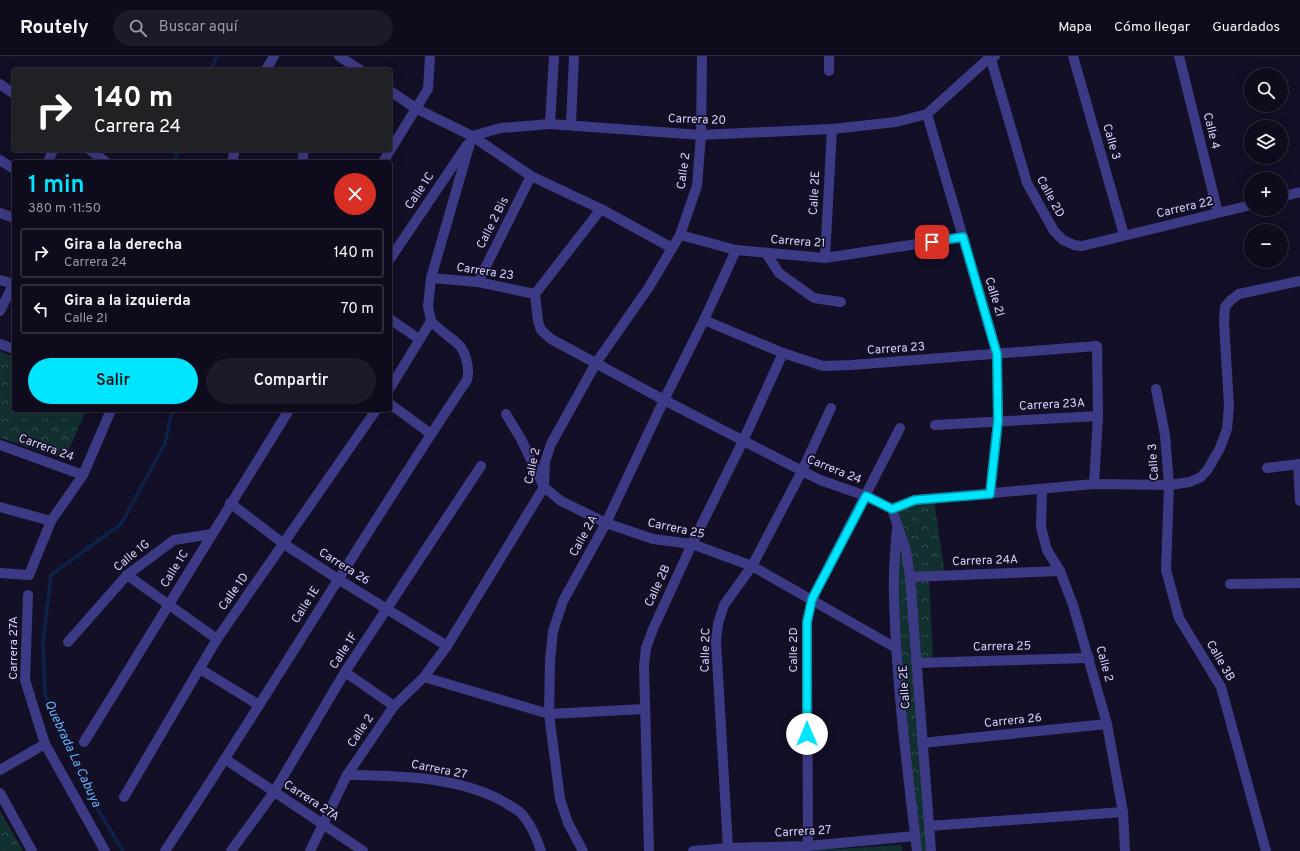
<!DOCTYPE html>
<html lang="es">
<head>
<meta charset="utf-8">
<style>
  :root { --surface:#0e0b1c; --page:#1c1929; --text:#f1f3f6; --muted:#9b9ba3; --line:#2e2b3b; --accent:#00e5ff }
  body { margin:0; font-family:Overpass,sans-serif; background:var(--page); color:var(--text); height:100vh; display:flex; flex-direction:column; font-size:15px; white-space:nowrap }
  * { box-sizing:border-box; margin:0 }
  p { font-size:13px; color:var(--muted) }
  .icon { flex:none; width:22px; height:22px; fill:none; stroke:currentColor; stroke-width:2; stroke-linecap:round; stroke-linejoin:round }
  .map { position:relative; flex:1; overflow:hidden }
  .side { position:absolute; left:12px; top:104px; width:380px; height:252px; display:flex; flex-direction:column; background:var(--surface); border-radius:4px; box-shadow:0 4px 16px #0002,0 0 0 1px var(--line) }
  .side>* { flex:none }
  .hud { position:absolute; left:12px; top:12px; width:380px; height:84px; border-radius:4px; box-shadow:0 4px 16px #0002,0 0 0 1px var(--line); background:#202124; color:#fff; overflow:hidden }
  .tools { position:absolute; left:1244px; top:12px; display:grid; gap:8px }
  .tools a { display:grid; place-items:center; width:44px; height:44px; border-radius:50%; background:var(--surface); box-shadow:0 4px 16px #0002,0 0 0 1px var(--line); font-size:20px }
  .pin { position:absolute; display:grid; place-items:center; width:34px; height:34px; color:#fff; margin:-17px; border-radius:8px; box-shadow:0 2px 6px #0006 }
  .me { position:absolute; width:44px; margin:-22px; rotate:0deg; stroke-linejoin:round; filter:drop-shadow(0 0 3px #0008) }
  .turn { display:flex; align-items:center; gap:14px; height:84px; padding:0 16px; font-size:18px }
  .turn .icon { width:52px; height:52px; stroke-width:2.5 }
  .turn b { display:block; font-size:28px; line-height:34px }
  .round { display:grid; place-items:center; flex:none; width:42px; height:42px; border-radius:21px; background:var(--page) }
  .summary { display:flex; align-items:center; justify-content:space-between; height:68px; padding:0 16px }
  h1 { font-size:24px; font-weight:600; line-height:30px; color:var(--accent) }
  .button { display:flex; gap:8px; margin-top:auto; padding:8px 16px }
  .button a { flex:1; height:46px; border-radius:24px; background:var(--accent); color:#111; font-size:16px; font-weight:600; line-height:46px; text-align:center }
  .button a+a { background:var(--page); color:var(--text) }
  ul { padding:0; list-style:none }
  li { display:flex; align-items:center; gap:12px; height:50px; margin:0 8px 6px; padding:0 8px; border:2px solid var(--line); border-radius:4px }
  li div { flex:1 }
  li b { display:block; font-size:15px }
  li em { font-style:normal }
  header { display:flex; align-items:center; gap:24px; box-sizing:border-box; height:56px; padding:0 20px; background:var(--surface); border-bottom:1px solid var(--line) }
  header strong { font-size:19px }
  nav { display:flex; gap:22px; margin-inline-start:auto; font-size:14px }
  .search { width:280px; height:36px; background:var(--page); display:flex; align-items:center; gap:10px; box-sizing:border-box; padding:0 14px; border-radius:22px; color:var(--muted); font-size:15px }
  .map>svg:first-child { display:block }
  .park { fill:url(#park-crowns) }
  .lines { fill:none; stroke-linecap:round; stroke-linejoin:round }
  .stream { stroke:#0c2248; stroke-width:3.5 }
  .minor { stroke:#3d3a85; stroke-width:10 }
  .route-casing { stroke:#0095a6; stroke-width:10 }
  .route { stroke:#00e5ff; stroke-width:7 }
  .labels { text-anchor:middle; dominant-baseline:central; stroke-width:3.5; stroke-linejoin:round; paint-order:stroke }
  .street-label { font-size:12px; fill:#d9d4ff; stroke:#130f26 }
  .water-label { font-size:13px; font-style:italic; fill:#62b6ff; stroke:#130f26 }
</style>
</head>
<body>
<header>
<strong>Routely</strong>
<div class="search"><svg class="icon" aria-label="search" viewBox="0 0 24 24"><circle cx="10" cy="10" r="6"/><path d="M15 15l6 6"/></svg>Buscar aquí</div>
<nav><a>Mapa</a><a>Cómo llegar</a><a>Guardados</a></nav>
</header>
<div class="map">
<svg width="1300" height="795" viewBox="0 0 1300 795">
  <defs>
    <pattern id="park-crowns" width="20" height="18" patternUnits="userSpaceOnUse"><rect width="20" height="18" fill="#12302f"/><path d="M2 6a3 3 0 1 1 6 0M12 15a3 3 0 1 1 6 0" fill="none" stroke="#344d4e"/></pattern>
  </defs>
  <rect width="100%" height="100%" fill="#130f26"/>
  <g class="park">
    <path d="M0 295 14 301V354H86L65 403 0 382Z"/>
    <path d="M934 444 945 519 929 520 933 605 913 606 930 795H918L906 691 893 454Z"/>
    <path d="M0 755 23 795H0Z"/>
    <path d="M901 789 902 795H804Z"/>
  </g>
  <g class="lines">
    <g class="stream">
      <path d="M211 14 217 0"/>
      <path d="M174 106 179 94"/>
      <path d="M123 795 91 742 45 638 43 587 51 519 121 468 165 388 172 354"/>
    </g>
    <g class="minor">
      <path d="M339 0 360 14"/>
      <path d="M990 0 1027 127 1054 175 1063 184 1074 189 1082 190 1251 149"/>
      <path d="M1073 0 1124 179"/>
      <path d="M1179 0 1218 157"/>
      <path d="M266 14 274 0"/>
      <path d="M829 15V0"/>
      <path d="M0 28 14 38"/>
      <path d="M390 35 417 53 472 80 531 120 601 153 672 192"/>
      <path d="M927 58 997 298 998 365 990 438"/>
      <path d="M550 68 554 0"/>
      <path d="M571 68 574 0"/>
      <path d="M472 80 501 72 550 68 701 79 832 73 896 66 927 58 990 1 995 0"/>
      <path d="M90 94 106 106"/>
      <path d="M0 104 14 113"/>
      <path d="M48 106 53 94"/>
      <path d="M232 106 235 94"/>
      <path d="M302 106 304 94"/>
      <path d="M383 106 428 33 430 0"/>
      <path d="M1281 141 1300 136"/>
      <path d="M0 157 14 162"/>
      <path d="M680 179 736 194 825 202 963 181"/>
      <path d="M766 197 779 217 814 242 841 246"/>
      <path d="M825 202 832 73"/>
      <path d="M390 203 467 89"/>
      <path d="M431 222 478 226 535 238"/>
      <path d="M0 224 14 228"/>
      <path d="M478 226 531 120"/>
      <path d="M535 238 538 265 541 274 551 283 664 344 820 424 866 440 892 453 915 444 1094 428 1169 429 1190 426 1201 421 1208 413 1220 392 1227 373 1229 350 1224 266 1225 251 1231 244 1239 238 1300 225"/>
      <path d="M535 238 601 153"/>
      <path d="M0 255 14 227"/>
      <path d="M390 263 419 283"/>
      <path d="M704 264 783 297 823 310 851 309 1097 290 1098 360 1094 428"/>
      <path d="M431 265 428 250 431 222 472 80"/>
      <path d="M0 288 14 293"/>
      <path d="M390 332 431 265"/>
      <path d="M1156 333 1165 379 1169 429 1166 514 1179 562 1221 631 1266 795"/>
      <path d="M390 348 431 378"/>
      <path d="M506 358 521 383 544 431 561 445 606 467 653 483 692 488 752 510 896 592"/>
      <path d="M935 369 1098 360"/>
      <path d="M0 389 83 419"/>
      <path d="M1298 408 1300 445"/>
      <path d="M1267 412 1300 408"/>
      <path d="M1042 433 1041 471 1047 494 1060 515 1073 549 1107 668 1123 756 1125 795"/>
      <path d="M230 447 284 488 338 523 447 590"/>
      <path d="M0 451 51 465"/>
      <path d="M892 453 906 495 910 521 931 795"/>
      <path d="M897 472C895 495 893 518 894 541 896 626 907 711 917 795"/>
      <path d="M0 517 29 519 51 465 83 419 111 354"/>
      <path d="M127 519 217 583"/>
      <path d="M910 521 1060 515"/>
      <path d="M1230 528 1300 527"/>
      <path d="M28 539 25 624 45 688 105 795"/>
      <path d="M68 586 127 519 174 484 212 478"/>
      <path d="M916 607 1089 602"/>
      <path d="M200 613 259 649"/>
      <path d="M345 616 394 650"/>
      <path d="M424 621 549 658 645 653"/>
      <path d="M84 686 289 354"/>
      <path d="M922 687 1107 668"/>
      <path d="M225 703 363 795"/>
      <path d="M0 714 45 688"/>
      <path d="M347 719C399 720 460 720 506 747 510 750 517 753 521 757 531 768 536 781 541 795"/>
      <path d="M0 737 32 795"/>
      <path d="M124 741 217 583 376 354"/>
      <path d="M929 770 1123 756"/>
      <path d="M808 790 807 567 812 543 900 372"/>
      <path d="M728 792 716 585 718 568 724 549 752 510 802 415 831 352"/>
      <path d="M165 795C268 640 363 479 467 324 470 314 466 295 458 288 449 280 439 274 431 265"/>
      <path d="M231 795 274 736 345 616 481 410"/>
      <path d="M310 795 347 719 394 650 424 621 447 590 544 431 545 406 551 388 596 307 649 231 680 179 697 130 701 79 702 0"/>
      <path d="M583 795 568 767 560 743 549 658 550 605 553 575 563 545 606 467 664 344 704 264 736 194"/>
      <path d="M649 795 644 610 646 592 653 573 692 488 743 385 783 297"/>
      <path d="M693 795 728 792 808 790 915 780"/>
    </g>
  </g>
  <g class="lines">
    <g class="route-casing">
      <path id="route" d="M807 678V566L812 543 866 440 892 453 915 444 990 438 998 365 997 298 963 181 932 186"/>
    </g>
    <use href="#route" class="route"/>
  </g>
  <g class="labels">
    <g class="street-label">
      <text transform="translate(697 64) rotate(2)">Carrera 20</text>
      <text transform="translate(1211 75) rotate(76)">Calle 4</text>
      <text transform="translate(1111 86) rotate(74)">Calle 3</text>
      <text transform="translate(684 115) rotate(-82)">Calle 2</text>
      <text transform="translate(420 135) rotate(-56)">Calle 1C</text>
      <text transform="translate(815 137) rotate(-87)">Calle 2E</text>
      <text transform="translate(1050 141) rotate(61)">Calle 2D</text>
      <text transform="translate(1185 152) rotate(-13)">Carrera 22</text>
      <text transform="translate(493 167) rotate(-63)">Calle 2 Bis</text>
      <text transform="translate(798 186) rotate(4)">Carrera 21</text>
      <text transform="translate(485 216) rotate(9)">Carrera 23</text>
      <text transform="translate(994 241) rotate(73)">Calle 2I</text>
      <text transform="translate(896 293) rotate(-4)">Carrera 23</text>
      <text transform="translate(1052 349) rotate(-3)">Carrera 23A</text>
      <text transform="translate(46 392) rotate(20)">Carrera 24</text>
      <text transform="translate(1154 406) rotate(-94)">Calle 3</text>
      <text transform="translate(533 410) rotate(-78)">Calle 2</text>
      <text transform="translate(834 414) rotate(22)">Carrera 24</text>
      <text transform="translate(676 473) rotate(12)">Carrera 25</text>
      <text transform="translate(584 480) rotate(-61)">Calle 2A</text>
      <text transform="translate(132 500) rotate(-39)">Calle 1G</text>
      <text transform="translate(985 505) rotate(-2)">Carrera 24A</text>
      <text transform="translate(344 511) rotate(32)">Carrera 26</text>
      <text transform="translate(175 513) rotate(-58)">Calle 1C</text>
      <text transform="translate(658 530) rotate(-65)">Calle 2B</text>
      <text transform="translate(234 536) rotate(-55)">Calle 1D</text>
      <text transform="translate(306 549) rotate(-58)">Calle 1E</text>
      <text transform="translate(1002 591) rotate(-1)">Carrera 25</text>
      <text transform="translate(14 592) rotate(-90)">Carrera 27A</text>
      <text transform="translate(706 594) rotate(-89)">Calle 2C</text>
      <text transform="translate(794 594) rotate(-90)">Calle 2D</text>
      <text transform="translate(344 595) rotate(-57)">Calle 1F</text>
      <text transform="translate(1220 605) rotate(60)">Calle 3B</text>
      <text transform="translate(1104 608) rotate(75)">Calle 2</text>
      <text transform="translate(905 631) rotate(-94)">Calle 2E</text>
      <text transform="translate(1013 665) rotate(-6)">Carrera 26</text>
      <text transform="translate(361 675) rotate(-56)">Calle 2</text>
      <text transform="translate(439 714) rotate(11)">Carrera 27</text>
      <text transform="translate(311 745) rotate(33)">Carrera 27A</text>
      <text transform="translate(803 776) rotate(-3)">Carrera 27</text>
    </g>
    <g class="water-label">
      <text transform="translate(72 698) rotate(65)">Quebrada La Cabuya</text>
    </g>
  </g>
</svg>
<div class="tools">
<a><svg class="icon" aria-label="search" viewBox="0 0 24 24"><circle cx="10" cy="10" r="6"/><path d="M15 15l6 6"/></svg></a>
<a><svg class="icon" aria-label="layers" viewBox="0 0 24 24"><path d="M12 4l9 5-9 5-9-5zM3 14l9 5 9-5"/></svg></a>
<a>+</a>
<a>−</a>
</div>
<div class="pin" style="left:932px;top:186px;background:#d93025"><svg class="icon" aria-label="arrive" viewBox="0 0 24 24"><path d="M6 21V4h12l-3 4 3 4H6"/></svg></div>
<svg class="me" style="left:807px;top:678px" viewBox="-20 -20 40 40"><circle r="19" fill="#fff"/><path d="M0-13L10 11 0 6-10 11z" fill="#00e5ff"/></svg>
<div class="hud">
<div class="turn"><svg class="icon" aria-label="right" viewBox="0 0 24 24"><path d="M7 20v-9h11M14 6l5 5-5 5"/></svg><div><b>140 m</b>Carrera 24</div></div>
</div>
<section class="side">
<div class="summary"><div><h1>1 min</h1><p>380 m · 11:50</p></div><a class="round" style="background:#d93025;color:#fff"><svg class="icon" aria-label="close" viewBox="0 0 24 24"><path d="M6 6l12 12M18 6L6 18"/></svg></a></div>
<ul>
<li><svg class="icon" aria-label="right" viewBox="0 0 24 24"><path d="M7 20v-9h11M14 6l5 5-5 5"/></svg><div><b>Gira a la derecha</b><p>Carrera 24</p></div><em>140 m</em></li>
<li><svg class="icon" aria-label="left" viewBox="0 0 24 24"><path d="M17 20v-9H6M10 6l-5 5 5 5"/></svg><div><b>Gira a la izquierda</b><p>Calle 2I</p></div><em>70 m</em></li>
</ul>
<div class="button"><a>Salir</a><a>Compartir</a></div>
</section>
</div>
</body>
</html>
